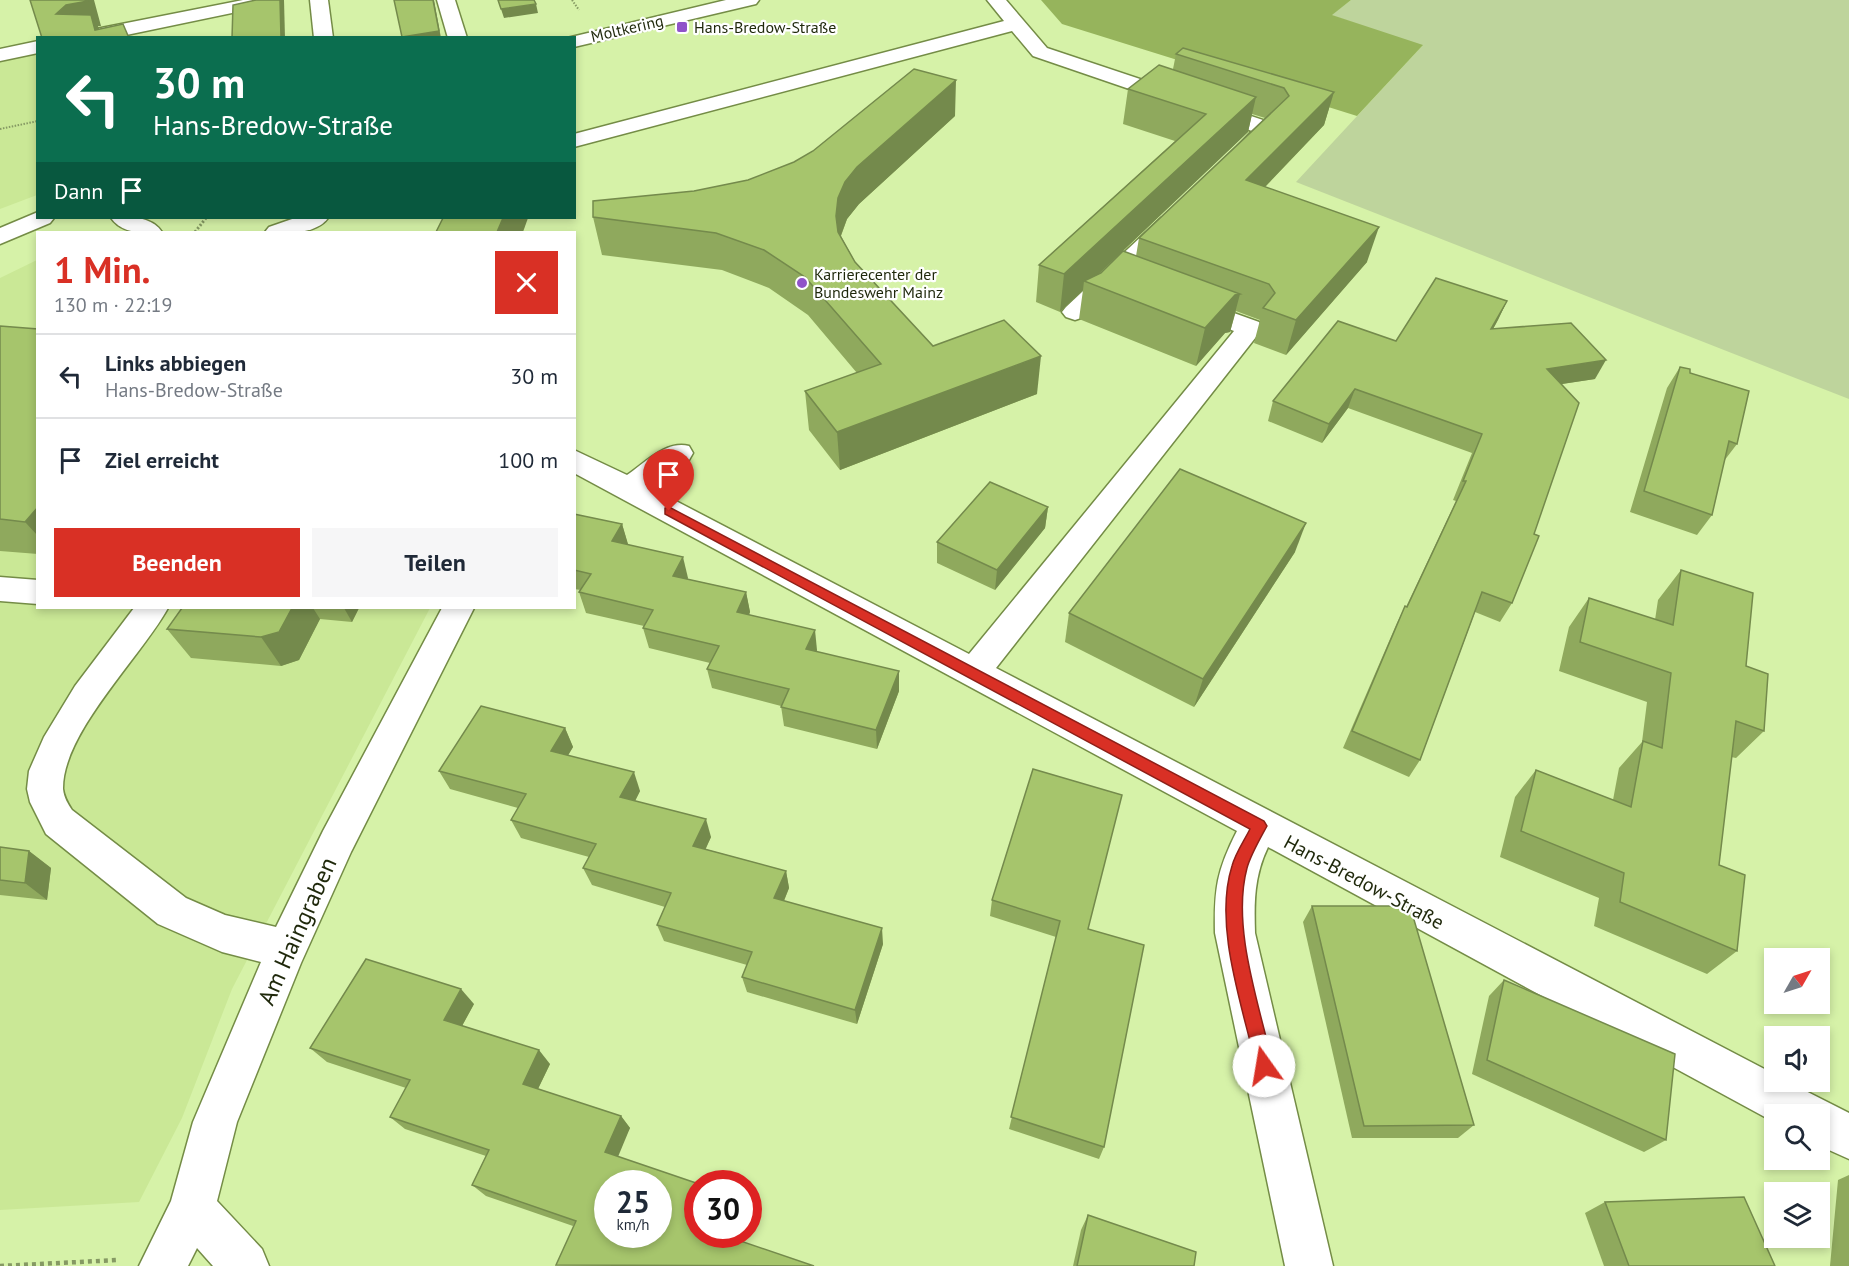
<!DOCTYPE html>
<html lang="de">
<head>
<meta charset="utf-8">
<style>
  :root { --surface:#fff; --page:#f6f6f7; --text:#1f2937; --muted:#747a83; --line:#e0e1e3; --accent:#d93025 }
  body { margin:0; font-family:"PT Sans",sans-serif; background:var(--page); color:var(--text); height:100vh; display:flex; flex-direction:column; font-size:22px; white-space:nowrap }
  * { box-sizing:border-box; margin:0 }
  p { font-size:20px; color:var(--muted) }
  .icon { flex:none; width:33px; height:33px; fill:none; stroke:currentColor; stroke-width:2; stroke-linecap:round; stroke-linejoin:round }
  .map { position:relative; flex:1; overflow:hidden }
  .drawer { position:absolute; left:36px; top:231px; width:540px; height:378px; display:flex; flex-direction:column; background:var(--surface); border-radius:0px; box-shadow:0 3px 9px #0003 }
  .drawer>* { flex:none }
  .top-card { position:absolute; left:36px; top:36px; width:540px; height:183px; border-radius:0px; box-shadow:0 3px 9px #0003; background:#0b6e4f; color:#fff; overflow:hidden }
  .needle { width:39px; rotate:51deg }
  .fabs { position:absolute; left:1764px; top:948px; display:grid; gap:12px }
  .fabs a { display:grid; place-items:center; width:66px; height:66px; border-radius:0px; background:var(--surface); box-shadow:0 3px 9px #0003; font-size:30px }
  .speed { position:absolute; left:594px; top:1170px; display:flex; gap:12px; font-size:30px; font-weight:700; text-align:center }
  .speed>* { display:grid; place-content:center; width:78px; height:78px; border-radius:50%; background:var(--surface); box-shadow:0 3px 9px #0003; line-height:1 }
  .speed small { font-size:15px; font-weight:400 }
  .speed .limit { border:9px solid #d22; background:#fff; color:#111 }
  .pin { position:absolute; display:grid; place-items:center; width:51px; height:51px; color:#fff; margin:-62px -26px; border-radius:50% 50% 50% 0; rotate:-45deg; box-shadow:0 0 6px #0007 }
  .pin .icon { rotate:45deg }
  .me { position:absolute; width:66px; margin:-33px; rotate:347deg; stroke-linejoin:round; filter:drop-shadow(0 0 4px #0008) }
  .turn { display:flex; align-items:center; gap:21px; height:126px; padding:0 18px; font-size:27px }
  .turn .icon { width:78px; height:78px; stroke-width:2.5 }
  .turn b { display:block; font-size:42px; line-height:51px }
  .then { display:flex; align-items:center; height:57px; padding:0 18px; background:#0003; gap:12px; font-size:22px }
  .round { display:grid; place-items:center; flex:none; width:63px; height:63px; border-radius:0px; background:var(--page) }
  .summary { display:flex; align-items:center; justify-content:space-between; height:102px; padding:0 18px }
  h1 { font-size:36px; font-weight:600; line-height:45px; color:var(--accent) }
  .primary-button { display:flex; gap:12px; margin-top:auto; padding:12px 18px }
  .primary-button a { flex:1; height:69px; border-radius:0px; background:var(--accent); color:#fff; font-size:24px; font-weight:600; line-height:69px; text-align:center }
  .primary-button a+a { background:var(--page); color:var(--text) }
  ul { padding:0; list-style:none }
  li { display:flex; align-items:center; gap:18px; height:84px; padding:0 18px; border-top:2px solid var(--line) }
  li div { flex:1 }
  li b { display:block; font-size:22px }
  li em { font-style:normal }
  .map>svg:first-child { display:block }
  .built { fill:#cae896 }
  .green { fill:#bed49c }
  .forest { fill:#96b45c }
  .lines { fill:none; stroke-linecap:round; stroke-linejoin:round }
  .minor-casing { stroke:#748c46; stroke-width:3 }
  .path-far2 { stroke:#859963; stroke-width:2; stroke-dasharray:1.5 1.5; stroke-linecap:butt }
  .path-far1 { stroke:#859963; stroke-width:3; stroke-dasharray:2 2; stroke-linecap:butt }
  .path { stroke:#859963; stroke-width:4.5; stroke-dasharray:4 4; stroke-linecap:butt }
  .minor { fill:#fff; fill-rule:evenodd }
  .wall { fill:#8fa95d; fill-rule:evenodd }
  .shaded-wall { fill:#748a4c }
  .building { fill:#a6c56c; stroke:#748a4c; stroke-width:1.5; fill-rule:evenodd }
  .route { fill:#d93025; stroke:#8d1f18; stroke-width:1.5 }
  .poi-dot { fill:#9053c9; stroke:#fff; stroke-width:2 }
  .labels { text-anchor:middle; dominant-baseline:central; stroke-width:4.5; stroke-linejoin:round; paint-order:stroke }
  .far-poi-label { font-size:16px; fill:#1f280b; stroke:#fff; text-anchor:start }
  .far-street-label { font-size:16px; fill:#1f280b; stroke:#fff }
  .street-label { font-size:20px; fill:#1f280b; stroke:#fff }
  .near-street-label { font-size:24px; fill:#1f280b; stroke:#fff }
</style>
</head>
<body>
<div class="map">
<svg width="1849" height="1266" viewBox="0 0 1849 1266">
  <rect width="100%" height="100%" fill="#d6f2a8"/>
  <g class="built">
    <path d="M37 53V195L0 209V62Z"/>
    <path d="M37 260 38 608H430L232 989 182 1118 139 1202 0 1210V278Z"/>
  </g>
  <path class="green" d="M1351 0H1849V399L1296 182 1422 46 1331 15Z"/>
  <path class="forest" d="M1041 0H1351L1332 15 1423 45 1357 116 1062 24Z"/>
  <g class="lines">
    <g class="minor-casing">
      <g id="minor">
        <path d="M243 0H279L270 5 112 38H72L81 32Z"/>
        <path d="M310 0H328L333 38H314Z"/>
        <path d="M437 0H455L467 38H448Z"/>
        <path d="M726 0H759L756 4 574 47V38H567Z"/>
        <path d="M987 0H1006L1047 48 1275 124 1278 129 1251 157H1235L1232 152 1252 131 1033 56 1012 31 574 147V134L1004 21Z"/>
        <path d="M38 41V53L0 61V49Z"/>
        <path d="M38 212V218H54L50 223 0 244V228Z"/>
        <path d="M1169 216 1177 218 1181 223 1177 228 1084 317 1075 320 1066 317 1062 312 1066 307 1161 218Z"/>
        <path d="M111 218C128 216 151 216 162 232 145 234 122 234 111 218Z"/>
        <path d="M295 218H328C316 235 283 234 265 232L269 227Z"/>
        <path d="M1192 298 1259 322 1263 328 996 668 1774 1074V1082H1788L1849 1113V1159L1820 1146V1114H1774V1122L1268 847C1254 876 1254 902 1255 933L1333 1266H1285L1215 933C1214 889 1217 870 1237 831L574 473V450L627 475C645 463 666 440 689 446L693 453 689 460 651 488 969 654 1234 331 1183 311 1179 306 1183 301Z"/>
        <path d="M0 577 38 580V604L0 601Z"/>
        <path d="M134 608H168C141 657 62 733 63 789 64 798 68 804 72 810L186 898 225 915 276 927 323 831 442 608H474L351 852 301 963 237 1122 217 1201 262 1249 269 1266H213L197 1248 188 1266H139L171 1201 193 1122 261 962 222 952 158 924 46 834 30 802 27 789 29 771 44 737 75 686Z"/>
      </g>
    </g>
    <g class="path-far2">
      <path d="M572 0 579 10"/>
      <path d="M0 129 38 121"/>
    </g>
    <path class="path-far1" d="M195 232 206 218"/>
    <path class="path" d="M0 1266 118 1260"/>
    <use href="#minor" class="minor"/>
  </g>
  <g class="wall">
    <path d="M1176 54 1334 92 1324 125 1265 187 1367 262 1286 355 1254 343 1260 320 1236 311 1230 332 1225 333 1196 366 1079 319 1083 290 1060 312 1036 302 1039 265 1175 141 1123 124 1128 89 1173 69ZM1252 114 1265 118 1139 238 1136 256 1123 251 1248 132Z"/>
    <path d="M955 116 859 204 847 219 841 236 855 262 933 346 1037 394 840 470 809 430 805 391 857 373 808 315 769 288 722 270 602 255 593 217 694 191 748 180Z"/>
    <path d="M1507 301 1493 329 1595 379 1561 384 1534 534 1512 603 1500 622 1475 612 1420 760 1409 777 1343 748 1396 625 1405 606 1406 607 1456 501 1453 500 1472 453 1348 408 1322 443 1268 421 1273 401 1396 341Z"/>
    <path d="M0 326 38 329V554L0 551Z"/>
    <path d="M1680 367 1690 373 1737 444 1724 461 1712 515 1697 535 1630 512 1667 388Z"/>
    <path d="M1048 507 1045 528 995 590 937 563V542Z"/>
    <path d="M574 514 622 524 628 545 688 578 687 579 746 592 750 612 749 615 817 650V652L899 691 877 749 784 726 781 706 712 688 707 669 710 663 649 648 643 628 644 626 586 613 579 592 581 590 574 589Z"/>
    <path d="M1295 552 1194 707 1065 642 1069 613Z"/>
    <path d="M1681 570 1746 666 1764 731 1736 758 1731 757 1719 865 1737 951 1707 974 1594 926 1599 898 1500 857 1515 797 1536 770 1613 800 1619 768 1642 742 1647 702 1559 671 1569 627 1589 598 1655 620 1658 600Z"/>
    <path d="M182 608H359L352 622 320 619 299 660 281 666 191 658 167 629Z"/>
    <path d="M565 728 573 747 568 755 640 791 635 801 711 837 705 849 786 871 789 888 784 901 883 944 857 1024 747 992 742 977 747 965 664 941 657 925 665 907 592 885 583 868 589 857 521 838 511 820 518 808 450 789 439 771Z"/>
    <path d="M0 847 29 851 51 868 47 900 0 895Z"/>
    <path d="M992 900 1088 929 1104 1147 1099 1159 1009 1129 1056 937 990 916Z"/>
    <path d="M1312 906 1474 1125 1458 1138H1352L1303 922Z"/>
    <path d="M1504 980 1666 1140 1644 1152 1472 1074 1489 996Z"/>
    <path d="M474 1004 462 1026 550 1064 538 1089 621 1116 630 1128 573 1226 486 1196 472 1185 486 1156 405 1129 390 1117 406 1088 327 1062 310 1048Z"/>
    <path d="M1849 1175V1266H1830L1838 1180Z"/>
    <path d="M1605 1202 1775 1266H1604L1585 1213Z"/>
    <path d="M1088 1215 1194 1266H1073L1081 1230Z"/>
  </g>
  <g class="shaded-wall">
    <path d="M87 0H94L101 26H98L103 38 56 14 66 5Z"/>
    <path d="M280 0H284L285 38H281Z"/>
    <path d="M433 0H434L441 38H403Z"/>
    <path d="M536 4 538 13 504 18 501 9Z"/>
    <path d="M956 80 955 116 859 204 847 219 841 235 838 253 836 216 838 198 845 182 857 167Z"/>
    <path d="M1334 92 1324 125 1238 215 1246 180Z"/>
    <path d="M1256 97 1248 132 1089 283 1084 281 1083 290 1060 312 1064 274Z"/>
    <path d="M503 218H528L523 232H497Z"/>
    <path d="M1379 227 1367 262 1286 355 1296 320Z"/>
    <path d="M1240 294 1230 332 1225 333 1196 366 1205 328 1235 295Z"/>
    <path d="M1507 301 1498 320 1482 349 1491 329Z"/>
    <path d="M1041 356 1037 394 840 470 837 432Z"/>
    <path d="M1606 360 1595 379 1536 388 1547 369Z"/>
    <path d="M1355 389 1348 408 1322 443 1329 424Z"/>
    <path d="M38 507V536L25 522Z"/>
    <path d="M1048 507 1045 528 995 590 997 570Z"/>
    <path d="M1306 523 1295 552 1194 707 1203 679Z"/>
    <path d="M622 524 628 544 618 562 612 541Z"/>
    <path d="M683 557 688 578 678 596 673 576Z"/>
    <path d="M746 592 750 612 741 632 737 612Z"/>
    <path d="M292 608H313L320 619 299 660 281 666 261 637Z"/>
    <path d="M344 608H359L352 622Z"/>
    <path d="M815 630 817 650 809 669 806 649Z"/>
    <path d="M899 671V691L877 749 876 730Z"/>
    <path d="M565 728 573 747 560 769 551 751Z"/>
    <path d="M634 772 640 791 628 815 620 797Z"/>
    <path d="M706 819 711 837 699 864 693 846Z"/>
    <path d="M29 851 51 868 47 900 25 883Z"/>
    <path d="M786 871 789 888 778 915 774 898Z"/>
    <path d="M882 928 883 944 857 1024 855 1010Z"/>
    <path d="M461 989 474 1004 457 1035 444 1020Z"/>
    <path d="M539 1050 550 1064 534 1097 523 1084Z"/>
    <path d="M621 1116 630 1128 615 1164 605 1152Z"/>
  </g>
  <g class="building">
    <path d="M30 0H87L88 1 66 5 56 14 91 15 95 30 123 24 129 38H42Z"/>
    <path d="M256 0H280L281 38H232L233 5Z"/>
    <path d="M394 0H433L439 31 402 37Z"/>
    <path d="M498 0H534L536 4 501 9Z"/>
    <path d="M1183 48 1334 92 1246 180 1379 227 1296 320 1263 308 1275 293 1269 284 1139 238 1289 96 1284 88 1176 54Z"/>
    <path d="M1159 65 1256 97 1064 274 1039 265 1206 114 1128 89Z"/>
    <path d="M914 69 956 80 857 167 845 182 838 198 836 216 838 232 855 262 933 346 1004 320 1041 356 837 432 805 391 881 364 805 277 764 250 716 233 593 217V201L694 191 748 180 794 162 813 151Z"/>
    <path d="M443 218H503L497 232H436Z"/>
    <path d="M1123 251 1240 294 1235 295 1205 328 1084 281 1101 273Z"/>
    <path d="M1436 278 1507 301 1491 329 1571 323 1606 360 1547 369 1579 403 1534 534 1539 536 1512 603 1482 592 1420 760 1352 731 1405 606 1407 607 1466 481H1463L1482 434 1355 389 1329 424 1273 401 1338 321 1396 341Z"/>
    <path d="M0 326 38 329V507L25 522 0 519Z"/>
    <path d="M1680 367 1690 369V373L1749 391 1737 444 1729 441 1712 515 1644 491Z"/>
    <path d="M1180 469 1306 523 1203 679 1069 613Z"/>
    <path d="M990 482 1048 507 997 570 937 542Z"/>
    <path d="M574 514 622 524 612 541 683 557 673 576 746 592 737 612 815 630 806 649 899 671 876 730 781 707 789 689 707 669 719 646 643 628 653 610 579 592 591 574 574 570Z"/>
    <path d="M1681 570 1753 593 1746 666 1768 674 1764 731 1736 721 1719 865 1745 875 1737 951 1620 902 1624 873 1521 831 1536 770 1631 807 1643 741 1662 748 1671 673 1580 642 1589 598 1673 625Z"/>
    <path d="M182 608H292L279 632 261 637 167 629Z"/>
    <path d="M481 706 565 728 551 751 634 772 620 797 706 819 693 846 786 871 774 898 882 928 855 1010 742 977 752 952 657 925 671 893 583 868 596 844 511 820 526 794 439 771Z"/>
    <path d="M1033 769 1122 795 1088 929 1144 945 1104 1147 1011 1117 1060 921 992 900Z"/>
    <path d="M0 847 29 851 25 883 0 880Z"/>
    <path d="M1312 906H1410L1474 1125 1364 1126Z"/>
    <path d="M366 959 461 989 444 1020 539 1050 523 1084 621 1116 605 1152 699 1184H698V1234H720L814 1266 556 1265 576 1221 472 1185 489 1150 390 1117 410 1080 310 1048ZM608 1184H658V1234H608Z"/>
    <path d="M1504 980 1675 1054 1666 1140 1487 1060Z"/>
    <path d="M1744 1197 1775 1266H1629L1605 1202Z"/>
    <path d="M1088 1215 1196 1252 1194 1266H1077Z"/>
  </g>
  <path class="route" d="M669 507 1264 821 1267 826C1260 839 1251 854 1247 868 1231 928 1260 1006 1273 1066L1271 1073 1264 1075 1258 1073 1256 1066C1243 1007 1213 926 1232 866 1235 854 1244 841 1250 829L665 514V508Z"/>
  <g class="poi-dot">
    <rect x="676" y="21" width="12" height="12" rx="3"/>
    <circle cx="802" cy="283" r="6"/>
  </g>
  <g class="labels">
    <g class="far-poi-label">
      <text x="694" y="27">Hans-Bredow-Straße</text>
      <text x="814" y="274">Karrierecenter der<tspan x="814" dy="18">Bundeswehr Mainz</tspan></text>
    </g>
    <g class="far-street-label">
      <text transform="translate(627 28) rotate(-13)">Moltkering</text>
    </g>
    <g class="street-label">
      <text transform="translate(1364 882) rotate(28)">Hans-Bredow-Straße</text>
    </g>
    <g class="near-street-label">
      <text transform="translate(297 931) rotate(-66)">Am Haingraben</text>
    </g>
  </g>
</svg>
<div class="fabs">
<a><svg class="needle" viewBox="-14 -14 28 28"><path d="M0-13l5 13h-10z" fill="#e53935"/><path d="M0 13l5-13h-10z" fill="#747a83"/></svg></a>
<a><svg class="icon" aria-label="sound" viewBox="0 0 24 24"><path d="M4 9h4l5-4v14l-5-4H4zM17 9q2 3 0 6"/></svg></a>
<a><svg class="icon" aria-label="search" viewBox="0 0 24 24"><circle cx="10" cy="10" r="6"/><path d="M15 15l6 6"/></svg></a>
<a><svg class="icon" aria-label="layers" viewBox="0 0 24 24"><path d="M12 4l9 5-9 5-9-5zM3 14l9 5 9-5"/></svg></a>
</div>
<div class="speed"><div>25<small>km/h</small></div><div class="limit">30</div></div>
<div class="pin" style="left:669px;top:511px;background:#d93025"><svg class="icon" aria-label="arrive" viewBox="0 0 24 24"><path d="M6 21V4h12l-3 4 3 4H6"/></svg></div>
<svg class="me" style="left:1264px;top:1066px" viewBox="-20 -20 40 40"><circle r="19" fill="#fff"/><path d="M0-13L10 11 0 6-10 11z" fill="#d93025"/></svg>
<div class="top-card">
<div class="turn"><svg class="icon" aria-label="left" viewBox="0 0 24 24"><path d="M17 20v-9H6M10 6l-5 5 5 5"/></svg><div><b>30 m</b>Hans-Bredow-Straße</div></div>
<div class="then">Dann<svg class="icon" aria-label="arrive" viewBox="0 0 24 24"><path d="M6 21V4h12l-3 4 3 4H6"/></svg></div>
</div>
<section class="drawer">
<div class="summary"><div><h1>1 Min.</h1><p>130 m · 22:19</p></div><a class="round" style="background:#d93025;color:#fff"><svg class="icon" aria-label="close" viewBox="0 0 24 24"><path d="M6 6l12 12M18 6L6 18"/></svg></a></div>
<ul>
<li><svg class="icon" aria-label="left" viewBox="0 0 24 24"><path d="M17 20v-9H6M10 6l-5 5 5 5"/></svg><div><b>Links abbiegen</b><p>Hans-Bredow-Straße</p></div><em>30 m</em></li>
<li><svg class="icon" aria-label="arrive" viewBox="0 0 24 24"><path d="M6 21V4h12l-3 4 3 4H6"/></svg><div><b>Ziel erreicht</b></div><em>100 m</em></li>
</ul>
<div class="primary-button"><a>Beenden</a><a>Teilen</a></div>
</section>
</div>
</body>
</html>
